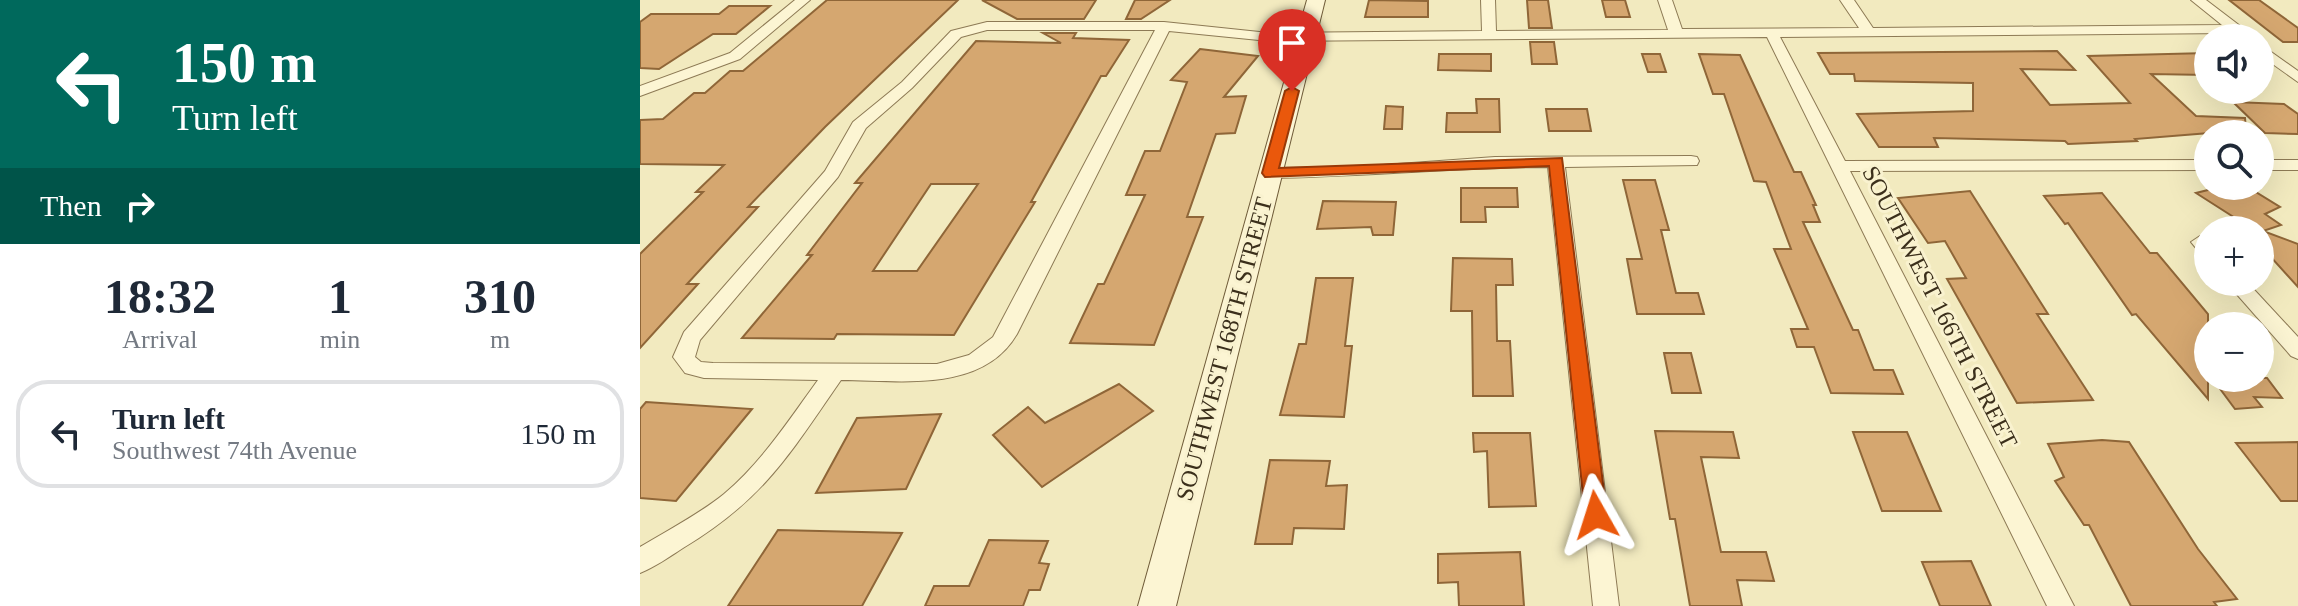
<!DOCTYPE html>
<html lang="en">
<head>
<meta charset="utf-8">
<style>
  :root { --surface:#fff; --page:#f6f6f7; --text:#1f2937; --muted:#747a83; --line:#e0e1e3 }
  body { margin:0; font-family:"Times New Roman",serif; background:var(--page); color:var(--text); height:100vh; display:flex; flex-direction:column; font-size:30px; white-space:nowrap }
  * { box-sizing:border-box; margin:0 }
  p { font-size:26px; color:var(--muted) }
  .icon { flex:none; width:44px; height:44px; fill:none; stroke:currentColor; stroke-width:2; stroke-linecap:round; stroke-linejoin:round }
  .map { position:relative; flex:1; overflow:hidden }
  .panel { display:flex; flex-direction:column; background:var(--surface); width:640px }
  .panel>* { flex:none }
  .banner { background:#00695c; color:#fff; overflow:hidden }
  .controls { position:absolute; left:1554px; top:24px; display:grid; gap:16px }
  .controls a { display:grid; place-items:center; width:80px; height:80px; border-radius:50%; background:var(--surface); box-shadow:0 8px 32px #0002; font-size:40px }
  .pin { position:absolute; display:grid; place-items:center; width:68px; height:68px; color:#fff; margin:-82px -34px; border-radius:50% 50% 50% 0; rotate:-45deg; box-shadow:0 0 8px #0007 }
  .pin .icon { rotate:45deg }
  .me { position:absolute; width:88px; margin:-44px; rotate:354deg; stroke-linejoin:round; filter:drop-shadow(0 0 6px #0008) }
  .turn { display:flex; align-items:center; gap:28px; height:168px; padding:0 40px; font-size:36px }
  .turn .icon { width:104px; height:104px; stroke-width:2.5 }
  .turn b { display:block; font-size:56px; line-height:68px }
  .then { display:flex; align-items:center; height:76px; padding:0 40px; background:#0003; gap:16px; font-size:30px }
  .eta { display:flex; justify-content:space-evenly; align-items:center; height:136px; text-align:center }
  .eta b { font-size:48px; font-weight:600; line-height:56px }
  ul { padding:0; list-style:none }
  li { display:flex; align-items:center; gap:24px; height:108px; margin:0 16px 12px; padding:0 24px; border:4px solid var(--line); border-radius:32px }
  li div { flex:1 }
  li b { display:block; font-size:30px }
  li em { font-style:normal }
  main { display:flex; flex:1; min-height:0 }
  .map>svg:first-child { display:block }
  .building { fill:#d5a770; stroke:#8f6638; stroke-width:2; fill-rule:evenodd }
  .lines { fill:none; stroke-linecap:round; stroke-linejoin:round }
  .street-casing { stroke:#8d7a55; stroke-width:2 }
  .secondary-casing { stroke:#6f5b38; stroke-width:2 }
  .street { fill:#fcf5d3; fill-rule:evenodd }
  .secondary { fill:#fcf5d3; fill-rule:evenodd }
  .route { fill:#ea580c; stroke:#983908; stroke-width:2 }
  .labels { text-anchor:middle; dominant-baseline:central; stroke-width:6; stroke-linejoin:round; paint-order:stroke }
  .street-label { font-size:24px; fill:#3b2f1b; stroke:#f9f2cf }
</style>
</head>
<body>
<main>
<section class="panel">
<div class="banner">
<div class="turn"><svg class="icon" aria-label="left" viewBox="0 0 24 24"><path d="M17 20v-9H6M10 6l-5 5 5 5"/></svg><div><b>150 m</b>Turn left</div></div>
<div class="then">Then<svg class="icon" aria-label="right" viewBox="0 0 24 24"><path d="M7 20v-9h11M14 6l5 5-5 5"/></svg></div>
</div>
<div class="eta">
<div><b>18:32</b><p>Arrival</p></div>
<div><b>1</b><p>min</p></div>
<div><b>310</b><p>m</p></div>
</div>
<ul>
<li><svg class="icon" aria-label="left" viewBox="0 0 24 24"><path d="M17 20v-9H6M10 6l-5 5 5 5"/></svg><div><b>Turn left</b><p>Southwest 74th Avenue</p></div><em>150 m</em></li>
</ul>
</section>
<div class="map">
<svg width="1658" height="606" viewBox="0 0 1658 606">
  <rect width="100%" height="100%" fill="#f2eabf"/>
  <g class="building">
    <path d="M187 0H318L185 127 108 207H118L47 284H58L0 348V254L63 192H56L84 165 0 164V120L23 119 54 93H65L90 71H103Z"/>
    <path d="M342 0H456L444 19H377Z"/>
    <path d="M495 0H530L501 19H486Z"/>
    <path d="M729 0 788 1V17H725Z"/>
    <path d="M887 0H908L912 28H889Z"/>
    <path d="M962 0H985L990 17H966Z"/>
    <path d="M1589 0H1619L1658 28V42H1643Z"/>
    <path d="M89 6H130L96 34H73L19 69 0 68V22L11 14H79Z"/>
    <path d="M403 33H436L433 38 489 40 466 76H461L391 202H395L314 335 197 334 194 339 102 338 172 255H167L222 183H215L336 41 421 43ZM291 184H338L277 271H233Z"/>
    <path d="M890 42H914L917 64H892Z"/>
    <path d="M560 49 618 56 584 97 606 96 595 133 576 134 547 217H563L514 345 430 343 458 284H464L505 195H486L505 151H520L547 82 531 80Z"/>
    <path d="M1417 51 1435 70 1381 69 1410 105 1490 103 1448 56 1568 53V75L1511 74 1556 116 1605 118 1606 130 1495 139 1497 141 1428 144 1425 141 1294 138 1298 147H1239L1217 114 1333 111V83L1215 81 1214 74H1190L1178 53Z"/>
    <path d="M799 54H851V71L798 70Z"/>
    <path d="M1002 54H1020L1026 72H1008Z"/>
    <path d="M1059 54 1100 55 1154 172H1161L1176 205H1173L1180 222H1163L1213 330H1218L1234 370H1253L1263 394 1191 393 1174 347H1157L1151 329H1168L1134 249H1151L1126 182 1114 181 1084 94H1073Z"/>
    <path d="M836 99H859L860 132H806L807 113H837Z"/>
    <path d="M1593 102 1644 104 1658 114V134L1625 133Z"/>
    <path d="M746 106 763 107 762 129H744Z"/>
    <path d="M906 109H947L951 131H909Z"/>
    <path d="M983 180H1015L1029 230H1021L1036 293H1058L1064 314H997L987 259H1002Z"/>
    <path d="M1584 186H1606L1640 207 1625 214 1641 225 1623 231 1658 244V287L1620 245V230H1614L1556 193Z"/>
    <path d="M821 188H877L878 207H845L846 222H821Z"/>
    <path d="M1330 191 1408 314H1397L1453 400 1377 403 1307 279 1326 278 1305 241 1288 243 1258 198Z"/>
    <path d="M1462 193 1510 253H1517L1568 314V399L1496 314 1492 315 1428 223 1425 224 1404 196Z"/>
    <path d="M683 201 756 202 753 235H733L731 227 677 229Z"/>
    <path d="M813 258 872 259 873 285H856L857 341H870L873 396H833L832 311H811Z"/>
    <path d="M676 278H713L705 346H712L704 417 640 415 659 344H666Z"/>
    <path d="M1024 353H1051L1061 393H1032Z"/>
    <path d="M1572 378H1627L1642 398 1614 397 1622 407 1595 409Z"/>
    <path d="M479 384 513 411 402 487 353 435 388 407 405 423Z"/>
    <path d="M6 402 112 409 36 501 0 498V409Z"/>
    <path d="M301 414 266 489 176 493 217 418Z"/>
    <path d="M1015 431 1093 432 1099 458 1061 457 1081 552H1126L1134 581 1097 580 1102 606H1050L1035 519H1030Z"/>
    <path d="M1213 432H1267L1301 511H1242Z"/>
    <path d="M833 433H890L896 506 849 507 847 451 834 452Z"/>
    <path d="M1462 440 1489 442 1558 549 1597 599 1574 602 1577 606H1491L1449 525H1444L1415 481 1424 477 1408 444Z"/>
    <path d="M1658 442V501H1641L1596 443Z"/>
    <path d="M630 460 690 461 686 486 707 485 704 529 654 528 652 544H615Z"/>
    <path d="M138 530 262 533 222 606H88Z"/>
    <path d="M349 540 408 541 399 563 409 564 400 590H389L383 606H285L294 586H329Z"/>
    <path d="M880 552 884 606H819L818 582 798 583V554Z"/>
    <path d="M1331 561 1351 606H1300L1282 562Z"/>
  </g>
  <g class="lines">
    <g class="street-casing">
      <g id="street">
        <path d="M155 0H170L100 59 0 96V86L90 53Z"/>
        <path d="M841 0H855L856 31 1028 30 1018 0H1032L1042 29 1219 28 1200 0H1214L1233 28 1582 25 1551 0H1566L1612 35 1614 38H1598L1592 33 1140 37 1205 161 1568 160V170L1210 171 1434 606H1407L1127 37 629 41 529 31 377 334C342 394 259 380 201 380 149 455 124 499 43 548 29 557 15 567 0 573V547C28 530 58 515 84 494 122 462 149 420 178 380L64 378 45 373 33 357 44 332 185 171 213 122 262 82 311 31 347 22H524L629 33 842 31ZM347 30H515L353 337 329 355 297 364 73 363 61 362 55 357 60 340 198 177 226 128 272 88 321 37Z"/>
        <path d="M1620 44 1658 71V82L1620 55Z"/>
        <path d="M1051 156 1057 157 1059 161 1057 165 925 167 979 606H953L908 167C815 167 723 177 630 178L621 173 630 168 716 167 855 157Z"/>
        <rect x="1620" y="160" width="38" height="10"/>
        <path d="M1560 236 1568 239V256L1561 254 1551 242Z"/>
        <path d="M1586 282H1607L1658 337V359L1651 356Z"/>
      </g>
    </g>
    <g class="secondary-casing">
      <path id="secondary" d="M667 0H685L536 606H498Z"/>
    </g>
    <use href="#street" class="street"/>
    <use href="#secondary" class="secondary"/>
  </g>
  <path class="route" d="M652 87 659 91 639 168 922 158 967 515 964 522 956 525 948 522 945 515 909 166 625 177 622 173 645 91Z"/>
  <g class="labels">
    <g class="street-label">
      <text transform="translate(1300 307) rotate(63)">SOUTHWEST 166TH STREET</text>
      <text transform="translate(584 349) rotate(-75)">SOUTHWEST 168TH STREET</text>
    </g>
  </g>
</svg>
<div class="controls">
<a><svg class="icon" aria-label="sound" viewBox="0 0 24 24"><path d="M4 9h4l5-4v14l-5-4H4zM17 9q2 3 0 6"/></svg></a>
<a><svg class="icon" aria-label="search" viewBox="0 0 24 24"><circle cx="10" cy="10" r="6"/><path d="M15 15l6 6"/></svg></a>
<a>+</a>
<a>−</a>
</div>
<div class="pin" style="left:652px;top:91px;background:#d93025"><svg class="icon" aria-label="arrive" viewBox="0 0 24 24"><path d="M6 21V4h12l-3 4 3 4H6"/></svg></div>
<svg class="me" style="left:956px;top:515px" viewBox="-20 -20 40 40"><path d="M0-17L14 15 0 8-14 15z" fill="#ea580c" stroke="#fff" stroke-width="4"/></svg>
</div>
</main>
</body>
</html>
